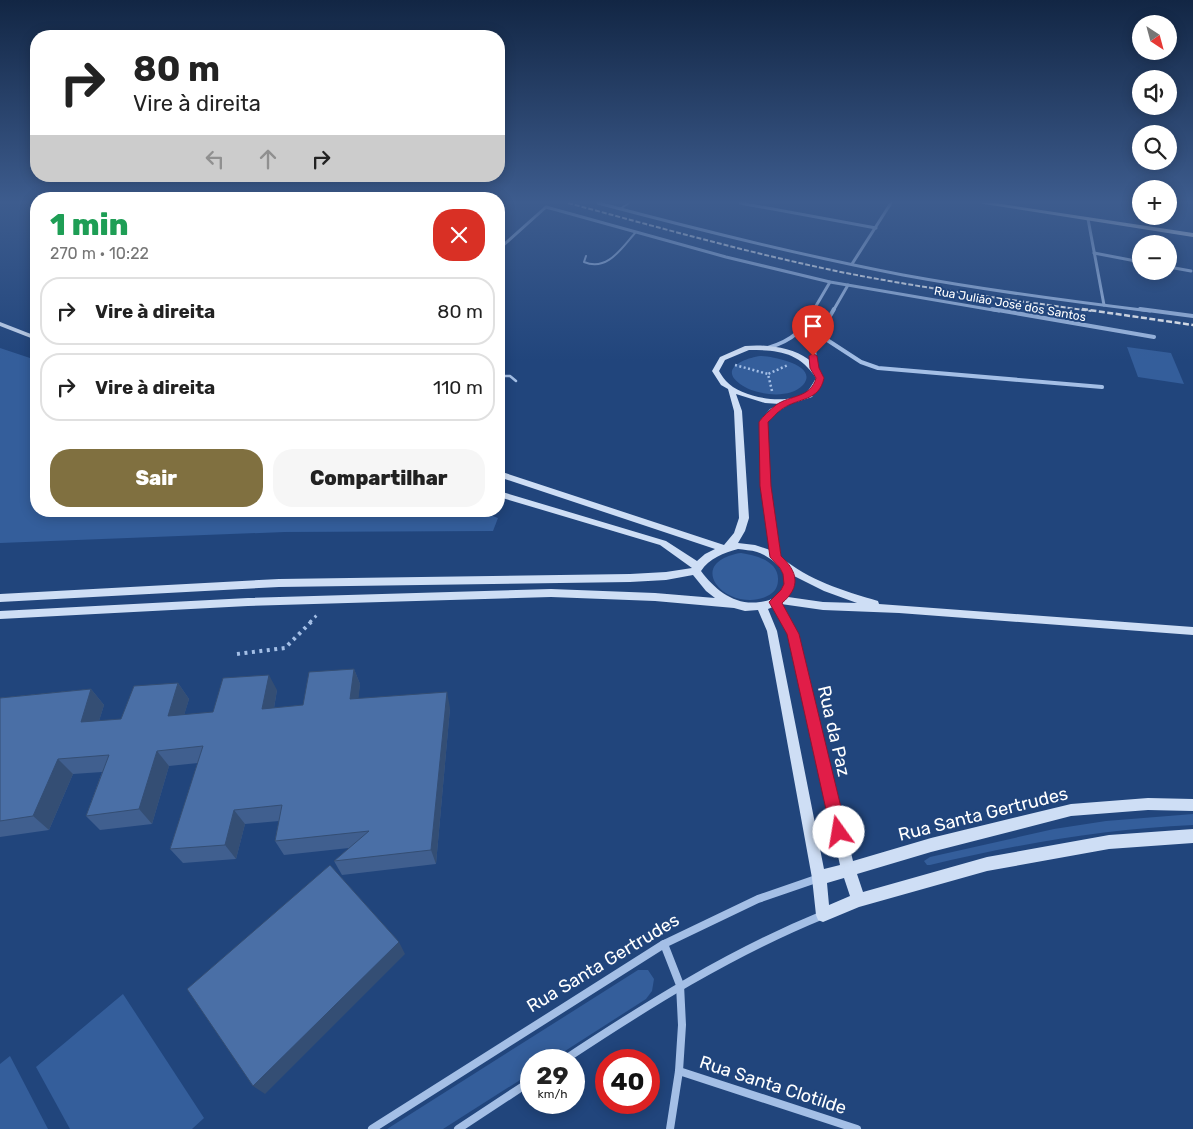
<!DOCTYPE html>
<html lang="pt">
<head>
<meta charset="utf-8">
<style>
  :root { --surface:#fff; --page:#f6f6f6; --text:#222; --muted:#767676; --line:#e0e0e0; --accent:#807040 }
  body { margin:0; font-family:Rubik,sans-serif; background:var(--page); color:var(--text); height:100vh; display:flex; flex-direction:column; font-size:19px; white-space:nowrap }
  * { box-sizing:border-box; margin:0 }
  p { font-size:16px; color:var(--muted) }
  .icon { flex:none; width:28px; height:28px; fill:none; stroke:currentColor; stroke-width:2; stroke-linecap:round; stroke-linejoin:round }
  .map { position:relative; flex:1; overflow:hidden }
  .sheet { position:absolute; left:30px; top:192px; width:475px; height:325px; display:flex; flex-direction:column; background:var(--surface); border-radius:20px; box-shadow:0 2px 12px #0003 }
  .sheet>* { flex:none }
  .hud { position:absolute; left:30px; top:30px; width:475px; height:152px; border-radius:20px; box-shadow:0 2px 12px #0003; background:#fff; color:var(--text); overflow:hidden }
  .needle { width:32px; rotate:144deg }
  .controls { position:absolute; left:1132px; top:15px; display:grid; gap:10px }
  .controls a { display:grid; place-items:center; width:45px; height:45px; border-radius:50%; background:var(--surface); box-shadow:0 2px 12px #0003; font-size:25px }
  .speed { position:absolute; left:520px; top:1049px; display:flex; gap:10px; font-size:25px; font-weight:700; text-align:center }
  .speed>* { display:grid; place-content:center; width:65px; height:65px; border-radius:50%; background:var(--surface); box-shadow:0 2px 12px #0003; line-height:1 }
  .speed small { font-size:12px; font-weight:400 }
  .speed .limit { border:8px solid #d22; background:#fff; color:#111 }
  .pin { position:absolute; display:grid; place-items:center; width:42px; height:42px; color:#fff; margin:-51px -21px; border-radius:50% 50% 50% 0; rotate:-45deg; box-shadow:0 0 5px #0007 }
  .pin .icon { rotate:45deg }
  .me { position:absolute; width:55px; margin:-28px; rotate:347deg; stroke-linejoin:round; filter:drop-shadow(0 0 4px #0008) }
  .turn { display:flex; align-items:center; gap:18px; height:105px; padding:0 20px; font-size:22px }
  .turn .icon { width:65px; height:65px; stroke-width:2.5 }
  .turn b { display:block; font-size:35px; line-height:42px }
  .lanes { display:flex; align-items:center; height:48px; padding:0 20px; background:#0003; justify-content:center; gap:25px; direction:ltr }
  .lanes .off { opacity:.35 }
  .round { display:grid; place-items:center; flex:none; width:52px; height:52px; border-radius:20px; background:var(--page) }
  .head { display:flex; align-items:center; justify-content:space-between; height:85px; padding:0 20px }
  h1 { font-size:30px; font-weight:800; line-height:38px; color:#1e9e55 }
  .cta { display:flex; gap:10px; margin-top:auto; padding:10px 20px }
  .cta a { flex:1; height:58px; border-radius:20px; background:var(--accent); color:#fff; font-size:20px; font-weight:800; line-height:58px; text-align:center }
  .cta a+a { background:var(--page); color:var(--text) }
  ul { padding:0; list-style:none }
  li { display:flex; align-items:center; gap:15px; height:68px; margin:0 10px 8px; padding:0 10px; border:2px solid var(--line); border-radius:20px }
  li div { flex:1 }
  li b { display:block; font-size:19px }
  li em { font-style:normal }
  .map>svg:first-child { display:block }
  .green { fill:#345e9b }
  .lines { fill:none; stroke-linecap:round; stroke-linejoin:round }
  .path-far2 { stroke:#a4bfe6; stroke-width:2.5; stroke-dasharray:2 2.5; stroke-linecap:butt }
  .path-far1 { stroke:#a4bfe6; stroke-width:3; stroke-dasharray:2.5 4; stroke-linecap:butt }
  .path { stroke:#a4bfe6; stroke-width:4; stroke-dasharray:3 4.5; stroke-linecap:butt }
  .lane-far1 { stroke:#a4bfe6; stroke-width:2 }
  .lane { stroke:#a4bfe6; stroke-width:2.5 }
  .street-far2 { stroke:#a4bfe6; stroke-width:3 }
  .street-far1 { stroke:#a4bfe6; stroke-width:4 }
  .street { stroke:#a4bfe6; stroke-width:8 }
  .secondary { fill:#cedef5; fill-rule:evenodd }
  .primary { fill:#e5eefd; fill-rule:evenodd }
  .rail-far1 { stroke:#fff; stroke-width:2; stroke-dasharray:5 2; stroke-linecap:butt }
  .rail { stroke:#fff; stroke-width:2.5; stroke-dasharray:6 2.5; stroke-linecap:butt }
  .wall { fill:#405f8f }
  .shaded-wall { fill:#344e74 }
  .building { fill:#4a6fa6; stroke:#344e74 }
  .route { fill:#e11d48; stroke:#92132f }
  .labels { text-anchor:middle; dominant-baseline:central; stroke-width:4; stroke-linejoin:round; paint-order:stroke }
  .far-street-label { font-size:12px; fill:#fff; stroke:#21457c }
  .near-street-label { font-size:18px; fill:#fff; stroke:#21457c }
</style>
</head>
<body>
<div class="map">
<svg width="1193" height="1129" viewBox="0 0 1193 1129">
  <rect width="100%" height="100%" fill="#21457c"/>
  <g class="green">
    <path d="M1127 347 1171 353 1184 384 1138 377Z"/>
    <path d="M0 348 36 360V511H479L498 518 493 531 285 532 0 543Z"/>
    <path d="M760 356C771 356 820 365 803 385 789 400 755 395 740 384 718 368 746 358 760 356Z"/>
    <path d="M741 553C755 555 779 561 778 580 778 585 776 590 772 593 756 606 727 600 716 584 704 565 725 555 741 553Z"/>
    <path d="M1193 814V825C1104 829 1017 844 930 865H927L924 861 930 857 1054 829 1106 821Z"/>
    <path d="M638 970H648L654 979 652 991 646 999 551 1060H531V1073L443 1129H387Z"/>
    <path d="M123 994 204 1118 192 1129H70L36 1067Z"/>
    <path d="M10 1056 48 1129H0V1064Z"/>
  </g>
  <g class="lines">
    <g class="path-far2">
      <path d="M735 365 768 374"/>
      <path d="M772 391 768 374 788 365"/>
    </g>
    <path class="path-far1" d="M310 622 318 614"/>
    <path class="path" d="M237 654 285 648 312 621"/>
    <g class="lane-far1">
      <path d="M620 209 629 203"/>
      <path d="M586 256 584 262C608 272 622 247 636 232"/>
    </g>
    <path class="lane" d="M499 376H510L516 381"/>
    <g class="street-far2">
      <path d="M598 203C699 230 800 255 903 275 985 290 1067 301 1150 311"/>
      <path d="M740 203 876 228"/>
      <path d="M1088 219 1104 305"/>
      <path d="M499 249 546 207 726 257 830 282 999 311"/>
      <path d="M1094 253 1141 262"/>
      <path d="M852 264 891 203"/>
      <path d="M1169 267 1191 271"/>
      <path d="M813 311 830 282"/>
      <path d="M833 311 848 285"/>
    </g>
    <g class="street-far1">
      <path d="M992 309 1154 337"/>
      <path d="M1140 309 1193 316"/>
      <path d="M818 334 861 362 878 368 1102 387"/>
      <path d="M768 348C795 339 799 333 813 309"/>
      <path d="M815 368 814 344 834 309"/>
    </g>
    <g class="street">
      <path d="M664 944 680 985 682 1025 679 1071 670 1129"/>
      <path d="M564 1060C647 1005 730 953 823 915"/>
      <path d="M679 1071 857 1129"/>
      <path d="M372 1129 664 944 758 899 819 878"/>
      <path d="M458 1129 531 1081"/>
    </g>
    <g class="secondary">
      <path d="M0 322 36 336V340L0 326Z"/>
      <path d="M745 346C765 344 792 347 808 359 815 364 819 371 824 378L812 397 790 404 776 413 767 422 769 486 781 557C808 580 844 591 878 601L879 604 1193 627V635L899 613 823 610 781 604 798 635 853 861 931 838 1071 804 1148 798 1193 799V811L1148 810 1071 816 931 852 857 874 863 892 987 857 1109 835 1193 829V843L1109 849 987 871 859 907 823 922 818 920 816 915 812 878 767 631 758 610 745 611 734 608 655 601 551 597 248 606 0 619V611L248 598 551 589 655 593 715 598 706 591 693 575 666 580 630 582 279 587 0 602V594L279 579 630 574 666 572 692 568 660 545 499 497V491L666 541 697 561 705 554 715 549 499 477V471L724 545 734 533 739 518 734 411 728 389 721 385 712 371 720 357ZM749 350C778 350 799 352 816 378 813 383 809 391 804 394 785 405 741 398 726 381 723 378 721 374 719 371L725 360ZM736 394 765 403 780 404 770 409 759 422 761 486 770 550 755 545 738 543 745 531 749 518 742 411ZM738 549C744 550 751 550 757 552 772 557 795 576 780 593 775 599 767 601 760 602 735 606 715 590 701 571 709 558 724 553 738 549ZM794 576 824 591 857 603 823 602 788 597 794 587ZM773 607 788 635 840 865 824 869 777 631 768 609ZM844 878 850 896 829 905 827 883Z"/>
    </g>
    <path class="primary" d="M978 203H995L1193 233V237Z"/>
    <path class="rail-far1" d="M568 203C657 227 746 252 836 271 920 288 1006 299 1091 311"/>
    <path class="rail" d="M1082 309 1193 325"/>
  </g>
  <path class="wall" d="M354 669 360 684 358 698 450 708 436 864 342 875 334 861 349 848 284 855 275 841 279 821 245 824 236 859 183 863 170 849 198 763 169 766 152 824 100 830 86 816 102 772 73 774 49 830 0 837V698L91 689 104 705 99 721 121 719 178 683 189 699 184 715 213 712 277 690 274 708 303 705Z"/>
  <g class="shaded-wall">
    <path d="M354 669 360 684 357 714 350 699Z"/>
    <path d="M269 675 277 690 271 725 262 709Z"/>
    <path d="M178 683 189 699 179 732 168 716Z"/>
    <path d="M91 689 104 705 94 737 81 722Z"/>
    <path d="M447 692 450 708 436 864 431 850Z"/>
    <path d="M157 751 169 766 152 824 139 809Z"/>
    <path d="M58 759 73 774 49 830 33 816Z"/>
    <path d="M234 810 245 824 236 859 225 845Z"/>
    <path d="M399 942 405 954 265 1094 253 1086Z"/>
  </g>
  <g class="building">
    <path d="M354 669 350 699 447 692 431 850 334 861 369 831 275 841 282 805 234 810 225 845 170 849 203 746 157 751 139 809 86 816 109 755 58 759 33 816 0 821V698L91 689 81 722 121 719 134 686 178 683 168 716 213 712 223 678 269 675 262 709 303 705 309 672Z"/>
    <path d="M330 865 399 942 253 1086 187 989Z"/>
  </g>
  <linearGradient id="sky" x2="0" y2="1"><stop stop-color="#122644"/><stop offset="0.56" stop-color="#3d5c8e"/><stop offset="1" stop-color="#3d5c8e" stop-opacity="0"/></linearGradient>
  <rect width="1193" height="361" fill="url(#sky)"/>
  <path class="route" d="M813 353 817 356 819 368 824 378C819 402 799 397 782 409 777 412 773 418 768 422L771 486 781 556C798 572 801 587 782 603L799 634 847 832 844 837 839 839 834 837 831 832 787 634 769 602 781 590 784 584 783 574 780 568 770 557 760 486 759 422C763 416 770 410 776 405 790 395 811 398 816 378L810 368 809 356Z"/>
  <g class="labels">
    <g class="far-street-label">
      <text transform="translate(1010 304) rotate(10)">Rua Julião José dos Santos</text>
    </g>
    <g class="near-street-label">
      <text transform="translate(834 731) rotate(77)">Rua da Paz</text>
      <text transform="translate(983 814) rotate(-14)">Rua Santa Gertrudes</text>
      <text transform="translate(603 963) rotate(-31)">Rua Santa Gertrudes</text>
      <text transform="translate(773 1085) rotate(18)">Rua Santa Clotilde</text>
    </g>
  </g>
</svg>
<div class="controls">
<a><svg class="needle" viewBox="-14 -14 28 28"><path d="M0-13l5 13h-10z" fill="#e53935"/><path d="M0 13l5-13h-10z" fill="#767676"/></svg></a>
<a><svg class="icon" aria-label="sound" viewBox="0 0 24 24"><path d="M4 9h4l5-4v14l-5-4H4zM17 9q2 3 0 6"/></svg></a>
<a><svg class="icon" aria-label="search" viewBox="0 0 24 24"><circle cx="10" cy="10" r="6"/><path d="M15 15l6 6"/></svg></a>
<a>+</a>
<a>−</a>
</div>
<div class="speed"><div>29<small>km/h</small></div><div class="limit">40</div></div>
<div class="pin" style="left:813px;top:356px;background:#d93025"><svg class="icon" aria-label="arrive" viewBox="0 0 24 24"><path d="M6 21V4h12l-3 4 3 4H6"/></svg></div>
<svg class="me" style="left:839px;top:832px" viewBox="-20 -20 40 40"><circle r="19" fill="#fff"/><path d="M0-13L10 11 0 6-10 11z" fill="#e11d48"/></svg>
<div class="hud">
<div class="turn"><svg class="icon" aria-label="right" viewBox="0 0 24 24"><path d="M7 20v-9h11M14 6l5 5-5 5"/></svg><div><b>80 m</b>Vire à direita</div></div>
<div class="lanes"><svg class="icon off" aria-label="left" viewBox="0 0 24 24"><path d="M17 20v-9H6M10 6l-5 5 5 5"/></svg><svg class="icon off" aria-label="ahead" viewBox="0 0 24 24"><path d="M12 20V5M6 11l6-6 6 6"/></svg><svg class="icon" aria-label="right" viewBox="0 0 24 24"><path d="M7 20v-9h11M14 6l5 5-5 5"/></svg></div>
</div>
<section class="sheet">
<div class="head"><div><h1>1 min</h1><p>270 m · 10:22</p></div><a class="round" style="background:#d93025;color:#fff"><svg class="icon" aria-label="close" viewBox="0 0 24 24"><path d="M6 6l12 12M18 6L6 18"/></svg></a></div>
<ul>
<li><svg class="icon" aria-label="right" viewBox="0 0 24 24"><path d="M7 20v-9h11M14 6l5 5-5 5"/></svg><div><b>Vire à direita</b></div><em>80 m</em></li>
<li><svg class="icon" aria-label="right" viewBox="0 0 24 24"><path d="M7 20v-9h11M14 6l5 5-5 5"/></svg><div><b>Vire à direita</b></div><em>110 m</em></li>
</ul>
<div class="cta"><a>Sair</a><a>Compartilhar</a></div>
</section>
</div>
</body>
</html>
